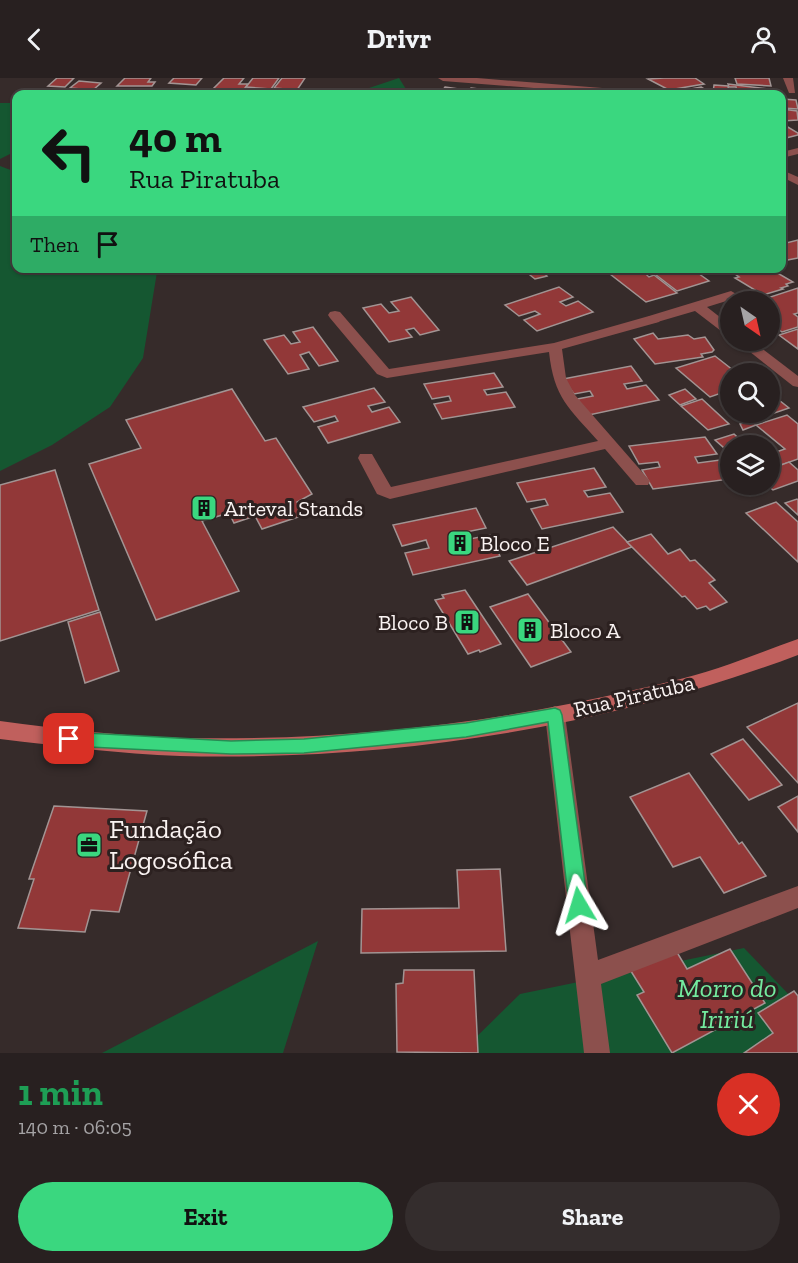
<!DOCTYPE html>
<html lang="en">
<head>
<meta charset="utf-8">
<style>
  :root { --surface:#282020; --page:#342d2d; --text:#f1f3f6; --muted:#a5a3a5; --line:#443e3e; --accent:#3ad77f }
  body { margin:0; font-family:"Zilla Slab",serif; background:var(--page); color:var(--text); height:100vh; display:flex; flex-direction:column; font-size:22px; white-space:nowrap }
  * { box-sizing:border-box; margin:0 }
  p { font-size:20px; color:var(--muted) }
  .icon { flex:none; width:33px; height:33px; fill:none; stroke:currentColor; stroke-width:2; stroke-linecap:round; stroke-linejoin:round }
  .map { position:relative; height:975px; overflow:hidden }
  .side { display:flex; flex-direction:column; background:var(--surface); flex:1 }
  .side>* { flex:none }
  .top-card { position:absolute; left:12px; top:12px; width:774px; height:183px; border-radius:12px; box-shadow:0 2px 4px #0004,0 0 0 2px var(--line); background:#3ad77f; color:#111; overflow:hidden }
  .needle { width:39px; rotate:146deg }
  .controls { position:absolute; left:720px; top:213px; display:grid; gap:12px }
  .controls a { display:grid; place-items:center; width:60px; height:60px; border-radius:50%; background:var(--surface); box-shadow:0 2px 4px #0004,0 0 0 2px var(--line); font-size:30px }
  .pin { position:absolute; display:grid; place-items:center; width:51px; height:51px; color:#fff; margin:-26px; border-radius:12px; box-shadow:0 3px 9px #0006 }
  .me { position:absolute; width:66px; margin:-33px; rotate:353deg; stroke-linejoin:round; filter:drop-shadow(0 0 4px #0008) }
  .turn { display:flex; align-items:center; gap:21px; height:126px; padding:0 18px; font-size:27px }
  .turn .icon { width:78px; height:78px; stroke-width:2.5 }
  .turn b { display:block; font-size:42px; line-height:51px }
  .then { display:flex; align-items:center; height:57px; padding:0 18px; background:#0003; gap:12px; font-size:22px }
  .round { display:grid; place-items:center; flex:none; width:63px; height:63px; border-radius:32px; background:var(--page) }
  .headline { display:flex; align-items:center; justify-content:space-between; height:102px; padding:0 18px }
  h1 { font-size:36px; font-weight:800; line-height:45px; color:#1e9e55 }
  .action { display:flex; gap:12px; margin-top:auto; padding:12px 18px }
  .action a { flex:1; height:69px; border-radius:36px; background:var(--accent); color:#111; font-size:24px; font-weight:800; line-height:69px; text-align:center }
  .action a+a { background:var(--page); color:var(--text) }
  header { display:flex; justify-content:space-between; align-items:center; height:78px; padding:0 18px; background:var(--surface); font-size:27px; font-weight:800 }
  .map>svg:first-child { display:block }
  .green { fill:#155731 }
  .building { fill:#923838; stroke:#a29493; stroke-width:1.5 }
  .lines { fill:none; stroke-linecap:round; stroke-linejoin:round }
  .lane { fill:#8c504d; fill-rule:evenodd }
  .street { fill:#8c504d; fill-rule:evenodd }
  .secondary { fill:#c0605d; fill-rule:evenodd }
  .route { fill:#3ad77f; stroke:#268c53; stroke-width:1.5 }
  .labels { text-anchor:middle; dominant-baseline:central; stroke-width:6; stroke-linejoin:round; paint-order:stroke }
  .poi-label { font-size:22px; fill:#faf3f2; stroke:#2c2120; text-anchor:start }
  .street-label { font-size:22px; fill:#faf3f2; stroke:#2c2120 }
  .near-poi-label { font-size:27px; fill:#faf3f2; stroke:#2c2120; text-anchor:start }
  .near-park-label { font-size:27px; font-style:italic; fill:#74eb9f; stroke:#2c2120 }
</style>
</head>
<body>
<header><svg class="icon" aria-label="back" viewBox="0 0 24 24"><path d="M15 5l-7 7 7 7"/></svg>Drivr<svg class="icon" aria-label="person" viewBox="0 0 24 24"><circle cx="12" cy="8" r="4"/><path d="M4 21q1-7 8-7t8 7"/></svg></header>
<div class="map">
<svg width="798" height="975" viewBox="0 0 798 975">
  <rect width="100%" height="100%" fill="#362b2a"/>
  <g class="green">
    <path d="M399 0 409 16H351Z"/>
    <path d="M0 25H16V73L0 81Z"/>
    <path d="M0 88 16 94V190H153L157 194 143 280 110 329 52 367 0 393Z"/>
    <path d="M318 863 283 975H102Z"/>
    <path d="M744 870 798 926V975H460L520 916Z"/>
  </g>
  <g class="building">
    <path d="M57 0H74L65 9 48 8Z"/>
    <path d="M125 0H151L148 4H155L152 8H117Z"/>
    <path d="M174 0H202L196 7 169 5Z"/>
    <path d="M224 0H244L239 6H248L242 14 213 11Z"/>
    <path d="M253 0H279L271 11 246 9Z"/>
    <path d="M282 0H305L297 12 274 10Z"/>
    <path d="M664 0H695L704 6 669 12 648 1Z"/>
    <path d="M735 0H769L771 8 737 6Z"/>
    <path d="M79 3 101 5 93 12 70 10Z"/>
    <path d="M728 6 777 12 778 16H738L736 9H729Z"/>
    <path d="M714 7 728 8 729 16 713 15Z"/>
    <path d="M445 9 466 12 463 16H440Z"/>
    <path d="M701 9 712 16H680L675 14Z"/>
    <path d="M471 10 487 12 485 14 494 15 465 16Z"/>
    <path d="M274 11 302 13 300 16H270Z"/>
    <path d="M67 13 97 14 95 16H64Z"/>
    <path d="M782 21 796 22 798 31 782 30Z"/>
    <path d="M782 31 797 33 798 42 782 43Z"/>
    <path d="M786 48 798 55V57L782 61V49Z"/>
    <path d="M798 162V180L782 183V166Z"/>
    <path d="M551 190 542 193 547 198 535 201 525 193Z"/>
    <path d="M628 190H639L649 199 654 197 677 215 646 224 610 196Z"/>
    <path d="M647 190H684L690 195 695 193 709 203 677 213Z"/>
    <path d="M722 190H769L793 204 786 206 788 208 781 210 783 211 763 217 735 200 739 199 732 194Z"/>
    <path d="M559 209 573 219 560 224 566 228 578 223 593 234 537 253 524 242 540 236 535 233 519 238 505 227Z"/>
    <path d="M798 210V235L794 236 798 239V249L782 254 770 245V224H755Z"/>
    <path d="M411 219 439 252 420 257 414 250 406 252 412 259 389 264 363 230 381 226 389 235 399 233 391 224Z"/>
    <path d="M313 249 338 283 319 288 309 274 300 277 309 291 288 296 264 262 284 257 291 266 300 264 293 254Z"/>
    <path d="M798 251V271L779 257Z"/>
    <path d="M653 255 658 261 688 257 694 261 705 259 714 272 712 274 701 276 703 279 655 286 634 261Z"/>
    <path d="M715 278 738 296H730V312L710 319 676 290Z"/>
    <path d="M631 288 642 303 624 306 627 311 646 307 659 322 589 337 577 321 593 318 590 313 574 316 563 301Z"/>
    <path d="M494 295 503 309 484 312 487 317 506 314 515 329 442 341 434 326 451 323 449 318 432 321 424 306Z"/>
    <path d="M374 310 385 324 368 328 372 334 389 329 400 344 328 365 318 349 338 343 335 338 314 344 303 329Z"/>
    <path d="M232 311 265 363 276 360 312 416 297 424 304 437 262 451 255 438 234 445 229 435 202 443 239 513 156 542 89 386 141 370 126 342Z"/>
    <path d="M685 311 696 321 680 327 669 317Z"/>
    <path d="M770 315 789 330 751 343 756 347 743 352 740 346 746 344 735 334H770Z"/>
    <path d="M702 321 729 346 708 352 681 328Z"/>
    <path d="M787 337 798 346V381L770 391V376L785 371 756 347Z"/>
    <path d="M734 356 747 368H730V375L715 362Z"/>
    <path d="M705 359 717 376 695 379 698 385 720 382 730 401 653 411 642 392 660 389 658 384 639 386 629 368Z"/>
    <path d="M789 384 798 392V403L773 412 766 406H770V391Z"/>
    <path d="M594 390 606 409 584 413 588 419 610 415 623 434 542 451 531 431 548 427 545 421 527 424 517 405Z"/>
    <path d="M55 392 99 532 0 563V407Z"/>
    <path d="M797 421 798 422V437L785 425Z"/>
    <path d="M776 424 798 444V484L746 435Z"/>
    <path d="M476 430 486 450 466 454 470 461 490 457 500 478 413 497 405 475 429 470 426 462 402 468 393 447Z"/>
    <path d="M613 449 632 469 527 507 509 483Z"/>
    <path d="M651 456 668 476 680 471 690 483 695 482 715 502 709 505 727 524 710 532 706 528 697 531 685 518 682 519 627 464Z"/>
    <path d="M465 512 501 566 480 574 479 572 468 576 435 522 444 520 442 517Z"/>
    <path d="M528 516 571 574 531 589 490 529Z"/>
    <path d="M100 534 119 593 85 605 68 544Z"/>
    <path d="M798 625V705L747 649Z"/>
    <path d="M743 661 782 707 749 722 711 676Z"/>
    <path d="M689 695 739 766 742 764 766 798 724 815 700 779 673 789 630 719Z"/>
    <path d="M798 718V754L778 729Z"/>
    <path d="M54 728 147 733 119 834 91 832 85 854 18 850 34 801H29Z"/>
    <path d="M500 791 506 873 361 875 362 831 459 830 457 792Z"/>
    <path d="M675 871 687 891 730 871 765 925 672 975 637 917 644 914 629 890Z"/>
    <path d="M404 892H474L478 975 397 974 396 906 403 905Z"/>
    <path d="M794 913 798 918V975H744L773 955 758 935Z"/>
  </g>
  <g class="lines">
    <path class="lane" d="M335 233 340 234 389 291 554 265 649 238H659L661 241 659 244 562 271 566 300 575 317 650 403 648 407H636L605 371 390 421 377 416 358 380 360 376H372L391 409 598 363C569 330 554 320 549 274L387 300 377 296 330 240 328 237 330 234Z"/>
    <g class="street">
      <path d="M438 0H477L640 13 645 16H611L443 3Z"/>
      <path d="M783 0H793L795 15H789Z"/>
      <path d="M798 70V76L782 80V74Z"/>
      <path d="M782 92 798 99V107L782 99Z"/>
      <path d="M731 213 738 217 736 220 707 229 730 247V257L725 256 695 233 654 245 647 241 649 238Z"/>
      <path d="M735 262H751L798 298V309L793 308Z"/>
      <path d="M555 628 562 631 565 637 598 882 798 808V830L601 906 610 975H584L545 637 548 631Z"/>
    </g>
    <path class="secondary" d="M798 561V577C602 651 390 683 180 678 120 676 60 668 0 661V643C60 651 120 658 180 660 333 663 485 647 634 612 666 605 699 597 730 586 753 578 775 569 798 561Z"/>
  </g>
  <path class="route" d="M555 630 560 632 562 637 588 827 585 833 579 836 572 833 569 827 548 644 466 659 304 675 231 676 69 668 63 666 61 661 63 656 69 654 231 663 304 661 466 645Z"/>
  <defs>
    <g id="building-square" transform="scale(1.35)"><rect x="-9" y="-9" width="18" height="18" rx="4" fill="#3ad77f" stroke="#2c2120"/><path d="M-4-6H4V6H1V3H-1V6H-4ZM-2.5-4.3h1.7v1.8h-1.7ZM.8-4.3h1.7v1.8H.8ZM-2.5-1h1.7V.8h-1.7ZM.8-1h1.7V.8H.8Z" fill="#111"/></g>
    <g id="office-square" transform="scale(1.35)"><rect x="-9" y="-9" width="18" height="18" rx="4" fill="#3ad77f" stroke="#2c2120"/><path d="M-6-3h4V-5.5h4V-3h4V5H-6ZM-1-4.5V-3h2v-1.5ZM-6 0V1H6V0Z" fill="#111"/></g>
  </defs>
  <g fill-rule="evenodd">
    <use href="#building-square" x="204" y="430"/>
    <use href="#building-square" x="460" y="465"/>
    <use href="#building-square" x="467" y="544"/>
    <use href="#building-square" x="530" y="552"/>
    <use href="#office-square" x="89" y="767"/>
  </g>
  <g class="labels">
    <g class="poi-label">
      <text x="224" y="430">Arteval Stands</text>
      <text x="480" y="465">Bloco E</text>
      <text x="448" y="544" text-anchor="end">Bloco B</text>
      <text x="550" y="552">Bloco A</text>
    </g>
    <g class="street-label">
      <text transform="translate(634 618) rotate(-13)">Rua Piratuba</text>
    </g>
    <g class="near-poi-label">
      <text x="109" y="751">Fundação<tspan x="109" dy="31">Logosófica</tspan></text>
    </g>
    <g class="near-park-label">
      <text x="727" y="910">Morro do<tspan x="727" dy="31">Iririú</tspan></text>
    </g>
  </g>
</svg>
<div class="controls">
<a><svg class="needle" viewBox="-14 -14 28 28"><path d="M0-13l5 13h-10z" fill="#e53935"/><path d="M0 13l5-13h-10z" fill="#a5a3a5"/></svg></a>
<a><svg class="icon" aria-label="search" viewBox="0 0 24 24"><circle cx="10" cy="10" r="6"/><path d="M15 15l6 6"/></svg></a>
<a><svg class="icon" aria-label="layers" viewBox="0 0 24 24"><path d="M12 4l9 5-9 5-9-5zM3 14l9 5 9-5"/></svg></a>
</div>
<div class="pin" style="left:69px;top:661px;background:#d93025"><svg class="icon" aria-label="arrive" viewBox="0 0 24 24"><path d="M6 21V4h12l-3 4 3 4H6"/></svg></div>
<svg class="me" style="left:579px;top:827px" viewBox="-20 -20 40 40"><path d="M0-17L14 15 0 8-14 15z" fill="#3ad77f" stroke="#fff" stroke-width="4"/></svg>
<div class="top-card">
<div class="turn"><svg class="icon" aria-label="left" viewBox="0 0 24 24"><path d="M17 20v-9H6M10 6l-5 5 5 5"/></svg><div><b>40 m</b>Rua Piratuba</div></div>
<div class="then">Then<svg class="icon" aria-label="arrive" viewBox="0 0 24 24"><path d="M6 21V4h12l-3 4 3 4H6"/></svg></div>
</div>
</div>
<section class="side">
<div class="headline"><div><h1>1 min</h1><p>140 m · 06:05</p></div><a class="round" style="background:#d93025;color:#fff"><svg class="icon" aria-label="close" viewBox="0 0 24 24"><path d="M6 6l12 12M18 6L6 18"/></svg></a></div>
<div class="action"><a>Exit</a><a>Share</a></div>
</section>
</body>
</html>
